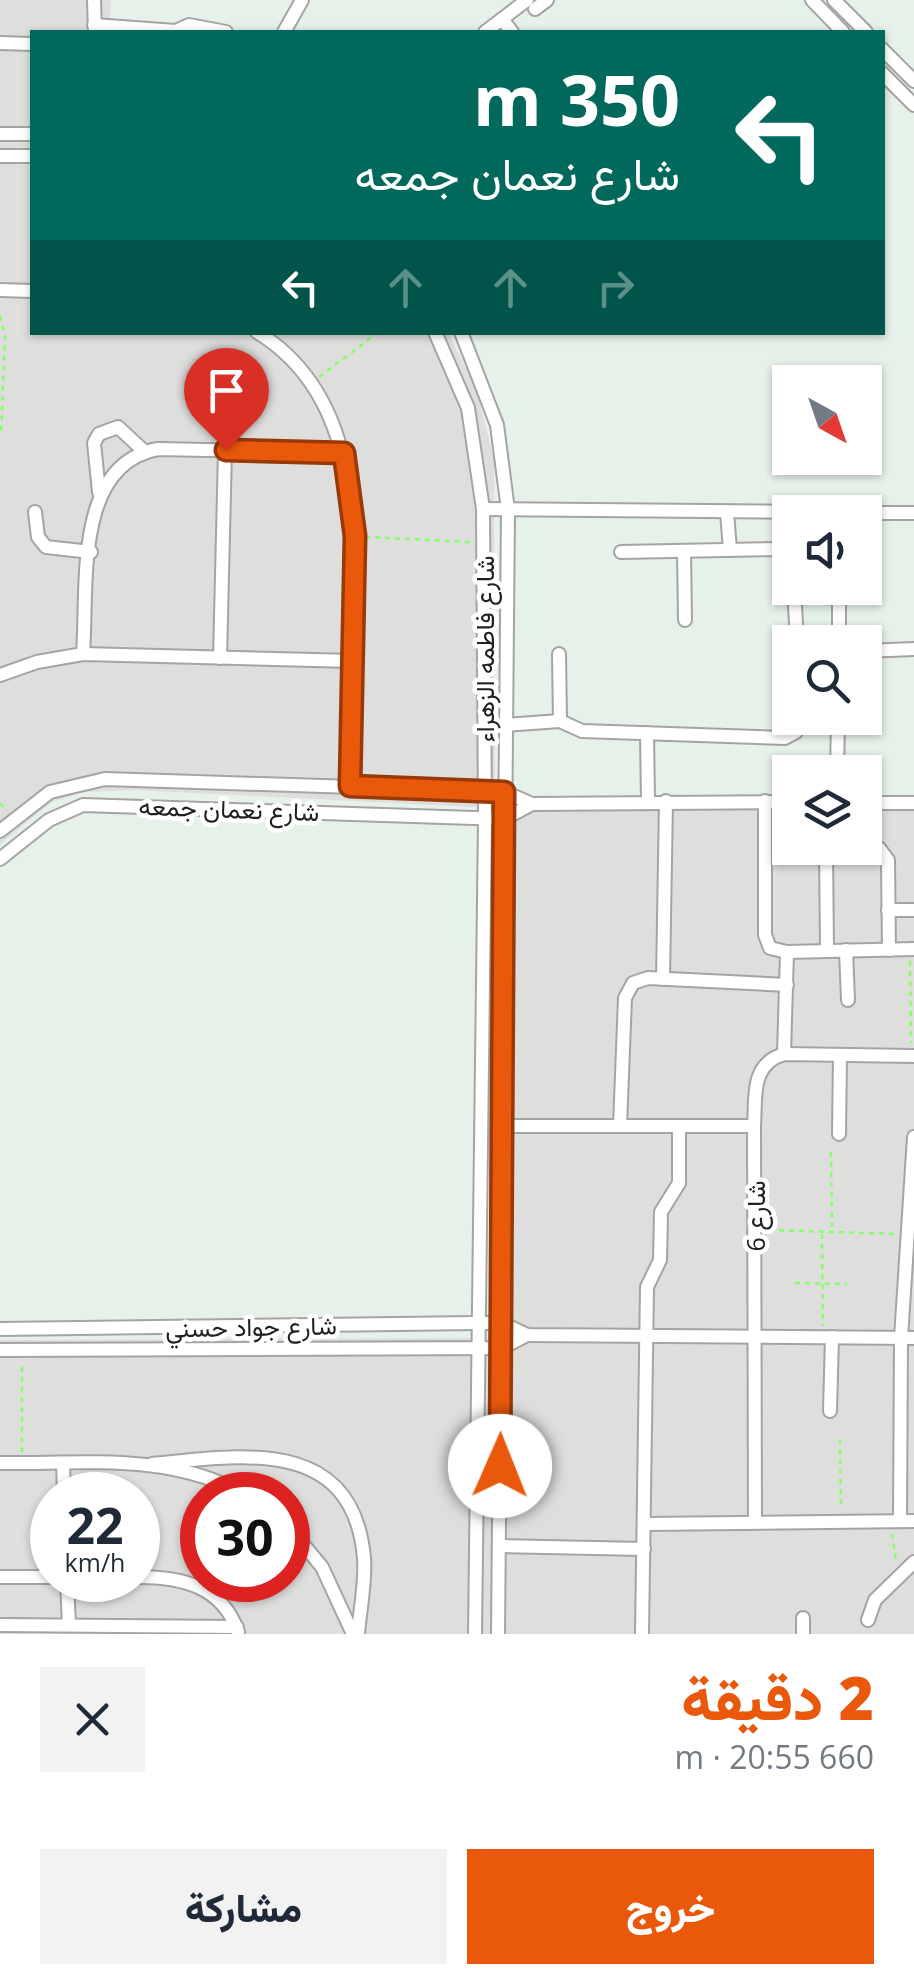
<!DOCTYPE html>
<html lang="ar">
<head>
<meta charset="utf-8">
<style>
  :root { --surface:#fff; --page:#f2f2f3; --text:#1f2937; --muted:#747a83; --accent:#ea580c }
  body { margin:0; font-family:"Open Sans",Vazirmatn,sans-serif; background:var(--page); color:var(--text); direction:rtl; height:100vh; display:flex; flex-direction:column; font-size:38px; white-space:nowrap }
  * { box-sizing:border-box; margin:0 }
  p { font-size:32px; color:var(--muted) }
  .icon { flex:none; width:55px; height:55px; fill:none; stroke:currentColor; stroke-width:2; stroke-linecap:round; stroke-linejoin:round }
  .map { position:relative; height:1634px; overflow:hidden; direction:ltr }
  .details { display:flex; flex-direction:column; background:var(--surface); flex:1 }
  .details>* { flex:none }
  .hud { position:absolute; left:30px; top:30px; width:855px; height:305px; border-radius:0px; box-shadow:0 2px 8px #0004; direction:rtl; background:#00695c; color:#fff; overflow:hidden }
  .needle { width:65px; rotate:140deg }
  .controls { position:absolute; left:772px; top:365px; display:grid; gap:20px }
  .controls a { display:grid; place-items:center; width:110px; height:110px; border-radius:0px; background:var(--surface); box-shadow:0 2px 8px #0004; font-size:50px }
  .speed { position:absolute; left:30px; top:1472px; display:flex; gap:20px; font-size:50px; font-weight:700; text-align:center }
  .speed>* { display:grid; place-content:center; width:130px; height:130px; border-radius:50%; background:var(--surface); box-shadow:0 2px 8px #0004; line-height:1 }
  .speed small { font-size:25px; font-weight:400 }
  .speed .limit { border:15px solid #d22; background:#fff; color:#111 }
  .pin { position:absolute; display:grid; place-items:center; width:85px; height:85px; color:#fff; margin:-102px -42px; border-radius:50% 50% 50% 0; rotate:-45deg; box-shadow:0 0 10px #0007 }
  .pin .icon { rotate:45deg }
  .me { position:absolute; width:110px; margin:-55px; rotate:1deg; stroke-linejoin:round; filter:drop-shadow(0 0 8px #0008) }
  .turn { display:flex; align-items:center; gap:35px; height:210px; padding:0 40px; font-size:45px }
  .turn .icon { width:130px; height:130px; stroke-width:2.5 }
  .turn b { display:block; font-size:70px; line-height:85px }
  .lanes { display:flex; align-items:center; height:95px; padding:0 40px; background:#0003; justify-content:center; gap:50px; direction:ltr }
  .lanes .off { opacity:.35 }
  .round { display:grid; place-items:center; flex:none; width:105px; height:105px; border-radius:0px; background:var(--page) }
  .summary { display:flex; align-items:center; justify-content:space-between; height:170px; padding:0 40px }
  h1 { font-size:60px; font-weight:800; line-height:75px; color:var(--accent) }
  .cta { display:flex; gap:20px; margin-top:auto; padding:20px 40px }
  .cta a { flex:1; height:115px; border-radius:0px; background:var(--accent); color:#fff; font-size:40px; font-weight:800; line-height:115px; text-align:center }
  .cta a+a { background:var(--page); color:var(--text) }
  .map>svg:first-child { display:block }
  .residential { fill:#dededd; fill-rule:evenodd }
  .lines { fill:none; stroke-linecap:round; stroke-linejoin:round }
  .minor-casing { stroke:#a4a4a4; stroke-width:16 }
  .path { stroke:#87ff6a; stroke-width:2.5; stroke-dasharray:5 5; stroke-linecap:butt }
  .minor { stroke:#fff; stroke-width:12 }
  .route-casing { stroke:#983908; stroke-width:25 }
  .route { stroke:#ea580c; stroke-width:18 }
  .labels { text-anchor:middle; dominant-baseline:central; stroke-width:9; stroke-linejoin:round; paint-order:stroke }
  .street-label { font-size:25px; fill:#202020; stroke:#fff }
</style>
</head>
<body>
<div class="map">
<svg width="914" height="1634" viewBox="0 0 914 1634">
  <rect width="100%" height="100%" fill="#e6f1ea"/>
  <path class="residential" d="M0 0H111L109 32H32V332L448 333 476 388 494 460 495 807 790 810V848H865V811H914V1634H0V1340L489 1338 495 808 133 790 84 792 52 802 0 844ZM52 1495H138V1580H52ZM202 1495H288V1580H202Z"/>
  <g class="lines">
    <g class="minor-casing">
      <g id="minor">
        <path d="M94 0 95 32"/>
        <path d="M812 0 843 32"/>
        <path d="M834 0 866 32"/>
        <path d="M535 9 547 0"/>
        <path d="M502 19 512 32"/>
        <path d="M94 25 176 31 189 25 226 32"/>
        <path d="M284 32 302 0"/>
        <path d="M485 32 527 0"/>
        <path d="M0 43 32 44"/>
        <path d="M882 49 914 81"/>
        <path d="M882 73 914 105"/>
        <path d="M0 134H32"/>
        <path d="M0 156H32"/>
        <path d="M0 290 32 291"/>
        <path d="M257 332C359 394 355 521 354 624 353 678 352 732 350 786"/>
        <path d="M435 332 468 408 483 509 485 818 475 1634"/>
        <path d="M461 332 497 425 508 510 498 1634"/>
        <path d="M99 492 94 443 99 434 118 427 145 452"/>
        <path d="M483 509 828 512"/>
        <path d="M35 512 38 537 46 547 91 552"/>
        <path d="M727 512 730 550"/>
        <path d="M865 513H914"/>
        <path d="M684 551 685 620"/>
        <path d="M621 552 781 549 790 556"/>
        <path d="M794 588 797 642"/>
        <path d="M839 642V588"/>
        <path d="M865 651 914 649"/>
        <path d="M83 654C88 588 73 464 158 449L344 453"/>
        <path d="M559 654 560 721"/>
        <path d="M220 658 225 451"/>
        <path d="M0 675 37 662 83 654 353 661"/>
        <path d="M505 725 560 721 582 731 785 738 796 732 801 718"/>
        <path d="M647 733 648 801"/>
        <path d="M837 772 838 718"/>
        <path d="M765 801V935L770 948 787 952 914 949"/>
        <path d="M865 803H914"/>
        <path d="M0 831 50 792 105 779 505 792 532 804 790 802"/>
        <path d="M865 847 879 848 888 860 889 950"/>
        <path d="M826 848 827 951"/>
        <path d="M0 859 49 820 83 805 504 819 532 804"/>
        <path d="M888 910H914"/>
        <path d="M846 950 848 1000"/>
        <path d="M663 979 666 801"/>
        <path d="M784 1054 787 952"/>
        <path d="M502 1126H754"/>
        <path d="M620 1126 625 998 633 983 648 978 787 985"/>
        <path d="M839 1134 840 1055"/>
        <path d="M0 1329 478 1323H502L527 1335 914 1338"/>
        <path d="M0 1350 502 1348 527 1335"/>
        <path d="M830 1411 832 1337"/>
        <path d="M0 1463C82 1464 171 1452 245 1495"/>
        <path d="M63 1463 64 1495"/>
        <path d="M152 1464C238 1456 353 1434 364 1558 366 1582 360 1609 358 1634"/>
        <path d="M900 1520 901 1338 914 1137"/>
        <path d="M755 1522 754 1126C756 1097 750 1064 784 1054L914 1056"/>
        <path d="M644 1524 914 1521"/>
        <path d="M288 1526 322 1567 353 1634"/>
        <path d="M499 1546 644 1549"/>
        <path d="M0 1577H52"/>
        <path d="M138 1577C180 1577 222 1585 238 1632"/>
        <path d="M67 1580 69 1625"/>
        <path d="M868 1620 875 1600 914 1562"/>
        <path d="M0 1625 237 1627"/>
        <path d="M642 1634 647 1287 660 1260 661 1212 679 1183V1126"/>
        <path d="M803 1634V1618"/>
      </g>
    </g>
    <g class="path">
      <path d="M0 316 5 336 1 435"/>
      <path d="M319 377 379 332"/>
      <path d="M365 537 472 542"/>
      <path d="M0 803 7 811"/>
      <path d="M910 961 911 1043"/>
      <path d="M831 1152 832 1231"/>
      <path d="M769 1230 896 1234"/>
      <path d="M822 1234 823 1326"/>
      <path d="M795 1283 847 1284"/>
      <path d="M840 1439 841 1508"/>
      <path d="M22 1452V1365"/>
      <path d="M892 1534 896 1561"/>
    </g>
    <use href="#minor" class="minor"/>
  </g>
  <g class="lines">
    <g class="route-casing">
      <path id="route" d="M226 450 344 453 355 536 350 786 504 792 500 1466"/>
    </g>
    <use href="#route" class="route"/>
  </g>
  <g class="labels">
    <g class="street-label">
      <text transform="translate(484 649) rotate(-90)">شارع فاطمه الزهراء</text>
      <text transform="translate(229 808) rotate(2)">شارع نعمان جمعه</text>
      <text transform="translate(755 1216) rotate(-90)">شارع 6</text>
      <text transform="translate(251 1326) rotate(-1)">شارع جواد حسني</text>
    </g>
  </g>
</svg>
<div class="controls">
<a><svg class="needle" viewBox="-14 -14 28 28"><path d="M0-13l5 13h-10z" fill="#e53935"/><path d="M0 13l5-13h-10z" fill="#747a83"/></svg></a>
<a><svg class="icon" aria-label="sound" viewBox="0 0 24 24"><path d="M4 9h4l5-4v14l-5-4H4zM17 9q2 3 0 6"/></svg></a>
<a><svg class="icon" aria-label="search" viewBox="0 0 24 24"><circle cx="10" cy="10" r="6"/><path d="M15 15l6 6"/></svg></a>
<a><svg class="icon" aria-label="layers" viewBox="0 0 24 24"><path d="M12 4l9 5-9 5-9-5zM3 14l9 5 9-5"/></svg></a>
</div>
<div class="speed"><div>22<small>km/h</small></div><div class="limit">30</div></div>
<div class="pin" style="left:226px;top:450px;background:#d93025"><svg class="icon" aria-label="arrive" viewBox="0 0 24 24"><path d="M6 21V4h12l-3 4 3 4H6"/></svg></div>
<svg class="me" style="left:500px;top:1466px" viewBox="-20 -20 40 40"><circle r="19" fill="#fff"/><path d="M0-13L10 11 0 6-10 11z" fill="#ea580c"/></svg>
<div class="hud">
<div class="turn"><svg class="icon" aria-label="left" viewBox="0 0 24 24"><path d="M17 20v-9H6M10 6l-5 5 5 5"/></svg><div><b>350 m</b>شارع نعمان جمعه</div></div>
<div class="lanes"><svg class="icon" aria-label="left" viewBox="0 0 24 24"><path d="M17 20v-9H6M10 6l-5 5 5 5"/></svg><svg class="icon off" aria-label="ahead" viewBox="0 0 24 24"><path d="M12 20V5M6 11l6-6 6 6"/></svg><svg class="icon off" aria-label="ahead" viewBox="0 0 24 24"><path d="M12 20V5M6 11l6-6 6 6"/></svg><svg class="icon off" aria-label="right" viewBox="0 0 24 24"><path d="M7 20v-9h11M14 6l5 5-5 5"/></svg></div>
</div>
</div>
<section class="details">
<div class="summary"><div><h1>2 دقيقة</h1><p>660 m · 20:55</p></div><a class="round"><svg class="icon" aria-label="close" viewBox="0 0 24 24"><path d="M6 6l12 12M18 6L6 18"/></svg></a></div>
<div class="cta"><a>خروج</a><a>مشاركة</a></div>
</section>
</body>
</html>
